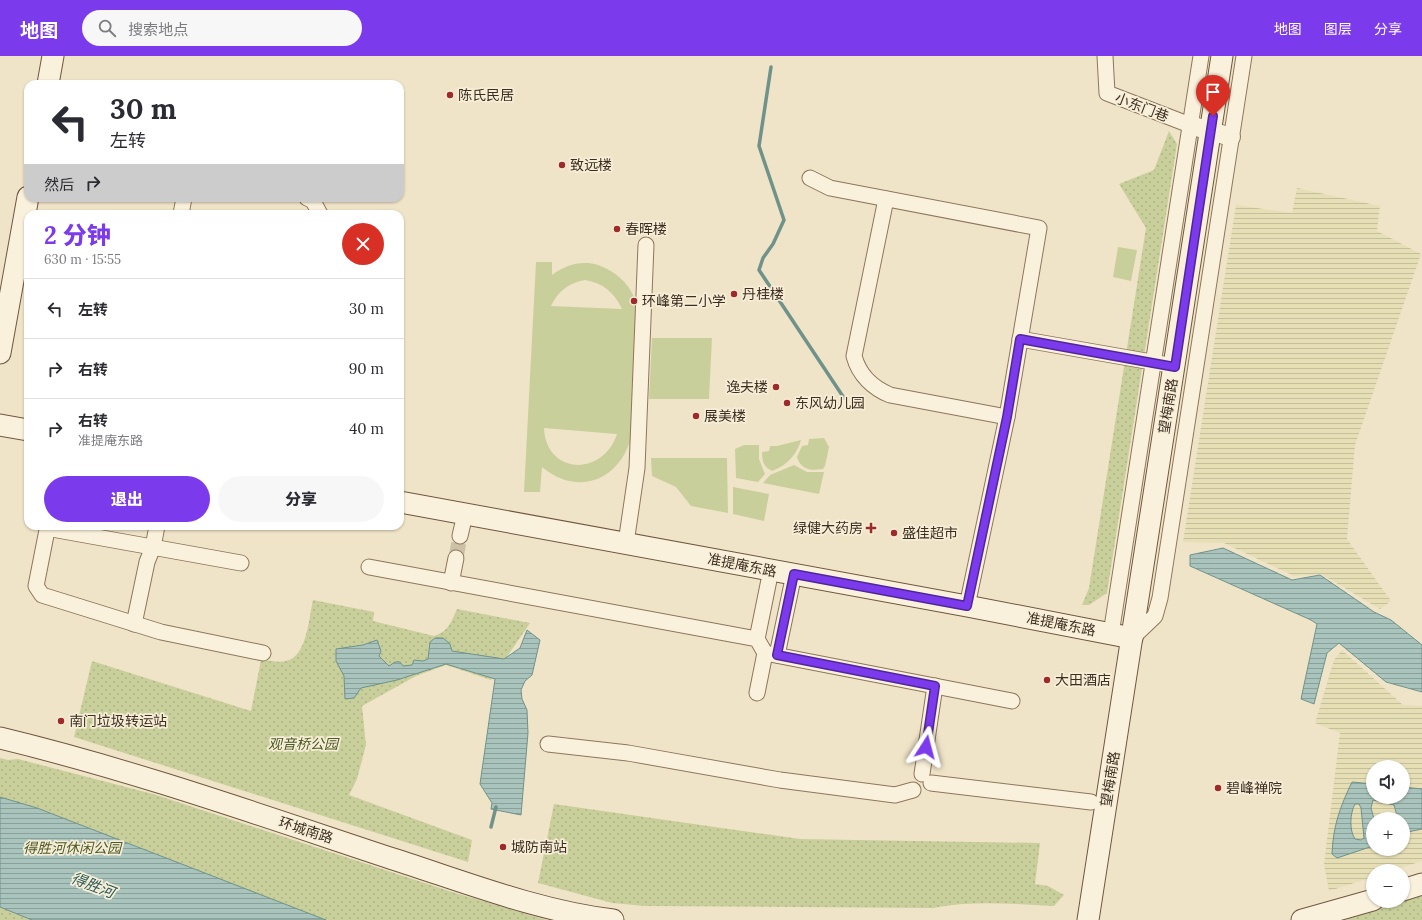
<!DOCTYPE html>
<html lang="zh">
<head>
<meta charset="utf-8">
<style>
  :root { --surface:#fff; --page:#f7f7f7; --text:#2b2b33; --muted:#7c7c81; --line:#e1e1e2; --accent:#7c3aed }
  body { margin:0; font-family:Lora,"Noto Sans SC",serif; background:var(--page); color:var(--text); height:100vh; display:flex; flex-direction:column; font-size:15px; white-space:nowrap }
  * { box-sizing:border-box; margin:0 }
  p { font-size:13px; color:var(--muted) }
  .icon { flex:none; width:22px; height:22px; fill:none; stroke:currentColor; stroke-width:2; stroke-linecap:round; stroke-linejoin:round }
  .map { position:relative; flex:1; overflow:hidden }
  .panel { position:absolute; left:24px; top:154px; width:380px; height:320px; display:flex; flex-direction:column; background:var(--surface); border-radius:12px; box-shadow:0 1px 3px #0004 }
  .panel>* { flex:none }
  .guide { position:absolute; left:24px; top:24px; width:380px; height:122px; border-radius:12px; box-shadow:0 1px 3px #0004; background:#fff; color:var(--text); overflow:hidden }
  .fabs { position:absolute; left:1366px; top:704px; display:grid; gap:8px }
  .fabs a { display:grid; place-items:center; width:44px; height:44px; border-radius:50%; background:var(--surface); box-shadow:0 1px 3px #0004; font-size:20px }
  .pin { position:absolute; display:grid; place-items:center; width:34px; height:34px; color:#fff; margin:-41px -17px; border-radius:50% 50% 50% 0; rotate:-45deg; box-shadow:0 0 4px #0007 }
  .pin .icon { rotate:45deg }
  .me { position:absolute; width:44px; margin:-22px; rotate:9deg; stroke-linejoin:round; filter:drop-shadow(0 0 3px #0008) }
  .turn { display:flex; align-items:center; gap:14px; height:84px; padding:0 20px; font-size:18px }
  .turn .icon { width:52px; height:52px; stroke-width:2.5 }
  .turn b { display:block; font-size:28px; line-height:34px }
  .then { display:flex; align-items:center; height:38px; padding:0 20px; background:#0003; gap:8px; font-size:15px }
  .round { display:grid; place-items:center; flex:none; width:42px; height:42px; border-radius:21px; background:var(--page) }
  .head { display:flex; align-items:center; justify-content:space-between; height:68px; padding:0 20px }
  h1 { font-size:24px; font-weight:800; line-height:30px; color:var(--accent) }
  .primary-button { display:flex; gap:8px; margin-top:auto; padding:8px 20px }
  .primary-button a { flex:1; height:46px; border-radius:24px; background:var(--accent); color:#fff; font-size:16px; font-weight:800; line-height:46px; text-align:center }
  .primary-button a+a { background:var(--page); color:var(--text) }
  ul { padding:0; list-style:none }
  li { display:flex; align-items:center; gap:12px; height:60px; padding:0 20px; border-top:1px solid var(--line) }
  li div { flex:1 }
  li b { display:block; font-size:15px }
  li em { font-style:normal }
  header { display:flex; align-items:center; gap:24px; box-sizing:border-box; height:56px; padding:0 20px; background:var(--accent); color:#fff }
  header strong { font-size:19px }
  nav { display:flex; gap:22px; margin-inline-start:auto; font-size:14px }
  .search { width:280px; height:36px; background:var(--page); display:flex; align-items:center; gap:10px; box-sizing:border-box; padding:0 14px; border-radius:22px; color:var(--muted); font-size:15px }
  .map>svg:first-child { display:block }
  .farmland { fill:url(#farmland-rules); fill-rule:evenodd }
  .grass { fill:#c9cf9b; fill-rule:evenodd }
  .park { fill:url(#park-dots) }
  .water { fill:url(#water-rules); stroke:#6f938a; fill-rule:evenodd }
  .lines { fill:none; stroke-linecap:round; stroke-linejoin:round }
  .stream { stroke:#6f938a; stroke-width:3.5 }
  .minor-tunnel { stroke:#ccc0a6; stroke-width:15; stroke-dasharray:15 8; stroke-linecap:butt }
  .minor-casing { stroke:#8d765c; stroke-width:17 }
  .tertiary-casing { stroke:#8d765c; stroke-width:20 }
  .secondary-casing { stroke:#6f573f; stroke-width:23 }
  .minor { stroke:#faf1dc; stroke-width:15 }
  .tertiary { stroke:#faf1dc; stroke-width:18 }
  .secondary { stroke:#faf1dc; stroke-width:21 }
  .route-casing { stroke:#51269a; stroke-width:10 }
  .route { stroke:#7c3aed; stroke-width:7 }
  .poi-dot { fill:#9e2a2b; stroke:#f7eed8; stroke-width:1.5 }
  .labels { text-anchor:middle; dominant-baseline:central; stroke-width:3.5; stroke-linejoin:round; paint-order:stroke }
  .poi-label { font-size:14px; fill:#3d2e20; stroke:#f7eed8; text-anchor:start }
  .street-label { font-size:14px; fill:#3d2e20; stroke:#f7eed8 }
  .park-label { font-size:14px; font-style:italic; fill:#4d5a26; stroke:#f7eed8 }
  .water-label { font-size:15px; font-style:italic; fill:#2f5d5a; stroke:#f7eed8 }
</style>
</head>
<body>
<header>
<strong>地图</strong>
<div class="search"><svg class="icon" aria-label="search" viewBox="0 0 24 24"><circle cx="10" cy="10" r="6"/><path d="M15 15l6 6"/></svg>搜索地点</div>
<nav><a>地图</a><a>图层</a><a>分享</a></nav>
</header>
<div class="map">
<svg width="1422" height="864" viewBox="0 0 1422 864">
  <defs>
    <pattern id="farmland-rules" width="6" height="5" patternUnits="userSpaceOnUse"><rect width="6" height="5" fill="#e6deb5"/><path d="M0 2.5h6" fill="none" stroke="#c6bf9b"/></pattern>
    <pattern id="park-dots" width="8" height="8" patternUnits="userSpaceOnUse"><rect width="8" height="8" fill="#c9cf9b"/><path d="M2 2h.1M6 6h.1" fill="none" stroke="#aeb285" stroke-width="1.8" stroke-linecap="round"/></pattern>
    <pattern id="water-rules" width="6" height="5" patternUnits="userSpaceOnUse"><rect width="6" height="5" fill="#a9c4bc"/><path d="M0 2.5h6" fill="none" stroke="#8ba098"/></pattern>
  </defs>
  <rect width="100%" height="100%" fill="#f0e4c8"/>
  <g class="farmland">
    <path d="M1297 132 1380 150 1377 175 1421 198 1355 389 1347 483 1391 545 1380 553 1321 518 1294 520 1224 487 1183 486 1236 149 1292 157Z"/>
    <path d="M1342 594 1403 649 1422 650V805L1391 815H1373V821L1329 835 1324 808 1340 677 1315 667 1334 604ZM1373 711H1403V741H1373ZM1373 763H1403V793H1373Z"/>
  </g>
  <g class="grass">
    <path d="M1118 191 1137 194 1131 225 1113 221Z"/>
    <path d="M536 206H552V219C565 209 582 204 598 209 615 215 628 226 635 243 641 259 637 278 636 295 635 322 633 350 632 378 622 423 579 442 542 411L540 436H524ZM585 224C603 227 614 236 622 253L551 250C558 235 569 227 585 224ZM544 372 616 378H617C603 421 546 419 544 372Z"/>
    <path d="M652 282H712L709 343H649Z"/>
    <path d="M824 382 829 391 825 410 823 413C811 415 801 414 797 401L802 390 808 389 809 383Z"/>
    <path d="M801 384C797 399 786 410 772 415 763 411 762 404 762 396L769 395 770 390H777Z"/>
    <path d="M744 389H759V403L765 418 758 426 736 422 735 393Z"/>
    <path d="M651 402H727L728 457 691 450 676 431 652 420Z"/>
    <path d="M794 409 807 416H824L819 438 763 427 770 419Z"/>
    <path d="M733 431 769 438 764 465 733 458Z"/>
  </g>
  <g class="park">
    <path d="M1169 75 1177 88 1107 537 1089 549H1082L1089 532 1146 172 1119 128 1154 114Z"/>
    <path d="M313 544 374 556 373 565 434 580C449 575 451 566 457 553L530 567 491 624 446 609 416 620 362 650 366 689 357 723 349 739 472 784 468 806 74 681 92 605 251 655 261 604C268 604 279 607 286 605 307 601 309 561 313 544Z"/>
    <path d="M0 702 8 704 18 703 153 738 452 836 547 864H0Z"/>
    <path d="M554 748 800 783 1040 787 1035 828 1048 830 1064 839 1054 850C1014 848 972 844 933 852L645 850 612 847 538 827Z"/>
    <path d="M1422 839V864H1345Z"/>
  </g>
  <g class="water">
    <path d="M1223 492 1292 524 1320 519 1374 556 1391 564 1422 589V636L1386 626 1339 587 1327 597 1314 648 1301 643 1317 568 1311 564 1190 510V499Z"/>
    <path d="M527 574 540 584 532 619 525 625 521 634 522 643 527 654 528 677 521 759 491 753 492 747 480 728 495 623 446 608 397 624 361 632 354 642 345 643 344 620 336 605V593L363 589 377 584 381 595 379 600 389 610 395 606H400L403 610 412 609 414 604 423 605 428 603 430 586 435 582H443L450 588 452 595 504 603 520 592Z"/>
    <path d="M1352 726 1373 728V741H1403V731L1422 733V773L1403 777V763H1398L1394 749 1373 744 1371 752 1374 763 1373 790 1337 802 1332 798C1333 770 1340 751 1352 726ZM1355 748H1359L1361 752 1364 782 1361 784 1355 783C1349 774 1350 757 1355 748Z"/>
    <path d="M0 741 37 752 326 864H32L0 851Z"/>
  </g>
  <g class="lines">
    <g class="stream">
      <path d="M771 11 759 90 784 164 773 188 763 202 759 214 844 342"/>
      <path d="M491 771 496 751"/>
    </g>
    <path class="minor-tunnel" d="M456 502 460 480"/>
    <g class="minor-casing">
      <g id="minor">
        <path d="M1105 0 1107 37 1190 69"/>
        <path d="M810 122 830 132 1039 172 1007 361 967 550"/>
        <path d="M307 142 313 145 320 158"/>
        <path d="M886 143 854 300C859 319 873 332 890 339L1007 361"/>
        <path d="M181 158 184 142"/>
        <path d="M1020 283 1163 308"/>
        <path d="M460 480 465 458"/>
        <path d="M626 487 637 412 646 189"/>
        <path d="M241 507 52 473 47 474 36 530 42 539 161 576 263 597"/>
        <path d="M369 511 757 583 765 597 1012 645"/>
        <path d="M451 527 456 502"/>
        <path d="M134 568 147 506 153 491 157 470"/>
        <path d="M1111 578 1201 0"/>
        <path d="M1132 582 1155 560 1160 542 1244 0"/>
        <path d="M757 583 771 514"/>
        <path d="M777 599 794 518"/>
        <path d="M757 637 765 597"/>
        <path d="M548 688 628 697 780 724 895 739 913 734"/>
        <path d="M922 718 935 630"/>
        <path d="M931 727 1091 746"/>
      </g>
    </g>
    <g class="tertiary-casing">
      <path id="tertiary" d="M1190 69 1231 81"/>
    </g>
    <g class="secondary-casing">
      <g id="secondary">
        <path d="M48 28 53 0"/>
        <path d="M0 297 28 141"/>
        <path d="M0 369 28 374"/>
        <path d="M400 446 967 550 1132 582"/>
        <path d="M0 682C133 714 263 760 393 803 465 826 538 855 613 864"/>
        <path d="M1403 834 1422 828"/>
        <path d="M1088 864 1222 0"/>
        <path d="M1302 864 1373 844"/>
      </g>
    </g>
    <use href="#minor" class="minor"/>
    <use href="#tertiary" class="tertiary"/>
    <use href="#secondary" class="secondary"/>
  </g>
  <g class="lines">
    <g class="route-casing">
      <path id="route" d="M926 691 935 630 777 599 794 518 967 550 1007 361 1020 283 1175 311 1213 60"/>
    </g>
    <use href="#route" class="route"/>
  </g>
  <g class="poi-dot">
    <circle cx="450" cy="39" r="4"/>
    <circle cx="562" cy="109" r="4"/>
    <circle cx="617" cy="173" r="4"/>
    <circle cx="734" cy="238" r="4"/>
    <circle cx="634" cy="245" r="4"/>
    <circle cx="776" cy="331" r="4"/>
    <circle cx="787" cy="347" r="4"/>
    <circle cx="696" cy="360" r="4"/>
    <path d="M869 466h4v4h4v4h-4v4h-4v-4h-4v-4h4z"/>
    <circle cx="894" cy="477" r="4"/>
    <circle cx="1047" cy="624" r="4"/>
    <circle cx="61" cy="665" r="4"/>
    <circle cx="1218" cy="732" r="4"/>
    <circle cx="503" cy="791" r="4"/>
  </g>
  <g class="labels">
    <g class="poi-label">
      <text x="458" y="39">陈氏民居</text>
      <text x="570" y="109">致远楼</text>
      <text x="625" y="173">春晖楼</text>
      <text x="742" y="238">丹桂楼</text>
      <text x="642" y="245">环峰第二小学</text>
      <text x="768" y="331" text-anchor="end">逸夫楼</text>
      <text x="795" y="347">东风幼儿园</text>
      <text x="704" y="360">展美楼</text>
      <text x="863" y="472" text-anchor="end">绿健大药房</text>
      <text x="902" y="477">盛佳超市</text>
      <text x="1055" y="624">大田酒店</text>
      <text x="69" y="665">南门垃圾转运站</text>
      <text x="1226" y="732">碧峰禅院</text>
      <text x="511" y="791">城防南站</text>
    </g>
    <g class="street-label">
      <text transform="translate(1142 51) rotate(21)">小东门巷</text>
      <text transform="translate(1168 350) rotate(-81)">望梅南路</text>
      <text transform="translate(742 509) rotate(11)">准提庵东路</text>
      <text transform="translate(1061 568) rotate(11)">准提庵东路</text>
      <text transform="translate(1110 723) rotate(-81)">望梅南路</text>
      <text transform="translate(306 774) rotate(18)">环城南路</text>
    </g>
    <g class="park-label">
      <text x="303" y="688">观音桥公园</text>
      <text x="72" y="792">得胜河休闲公园</text>
    </g>
    <g class="water-label">
      <text transform="translate(93 829) rotate(21)">得胜河</text>
    </g>
  </g>
</svg>
<div class="fabs">
<a><svg class="icon" aria-label="sound" viewBox="0 0 24 24"><path d="M4 9h4l5-4v14l-5-4H4zM17 9q2 3 0 6"/></svg></a>
<a>+</a>
<a>−</a>
</div>
<div class="pin" style="left:1213px;top:60px;background:#d93025"><svg class="icon" aria-label="arrive" viewBox="0 0 24 24"><path d="M6 21V4h12l-3 4 3 4H6"/></svg></div>
<svg class="me" style="left:926px;top:691px" viewBox="-20 -20 40 40"><path d="M0-17L14 15 0 8-14 15z" fill="#7c3aed" stroke="#fff" stroke-width="4"/></svg>
<div class="guide">
<div class="turn"><svg class="icon" aria-label="left" viewBox="0 0 24 24"><path d="M17 20v-9H6M10 6l-5 5 5 5"/></svg><div><b>30 m</b>左转</div></div>
<div class="then">然后<svg class="icon" aria-label="right" viewBox="0 0 24 24"><path d="M7 20v-9h11M14 6l5 5-5 5"/></svg></div>
</div>
<section class="panel">
<div class="head"><div><h1>2 分钟</h1><p>630 m · 15:55</p></div><a class="round" style="background:#d93025;color:#fff"><svg class="icon" aria-label="close" viewBox="0 0 24 24"><path d="M6 6l12 12M18 6L6 18"/></svg></a></div>
<ul>
<li><svg class="icon" aria-label="left" viewBox="0 0 24 24"><path d="M17 20v-9H6M10 6l-5 5 5 5"/></svg><div><b>左转</b></div><em>30 m</em></li>
<li><svg class="icon" aria-label="right" viewBox="0 0 24 24"><path d="M7 20v-9h11M14 6l5 5-5 5"/></svg><div><b>右转</b></div><em>90 m</em></li>
<li><svg class="icon" aria-label="right" viewBox="0 0 24 24"><path d="M7 20v-9h11M14 6l5 5-5 5"/></svg><div><b>右转</b><p>准提庵东路</p></div><em>40 m</em></li>
</ul>
<div class="primary-button"><a>退出</a><a>分享</a></div>
</section>
</div>
</body>
</html>
